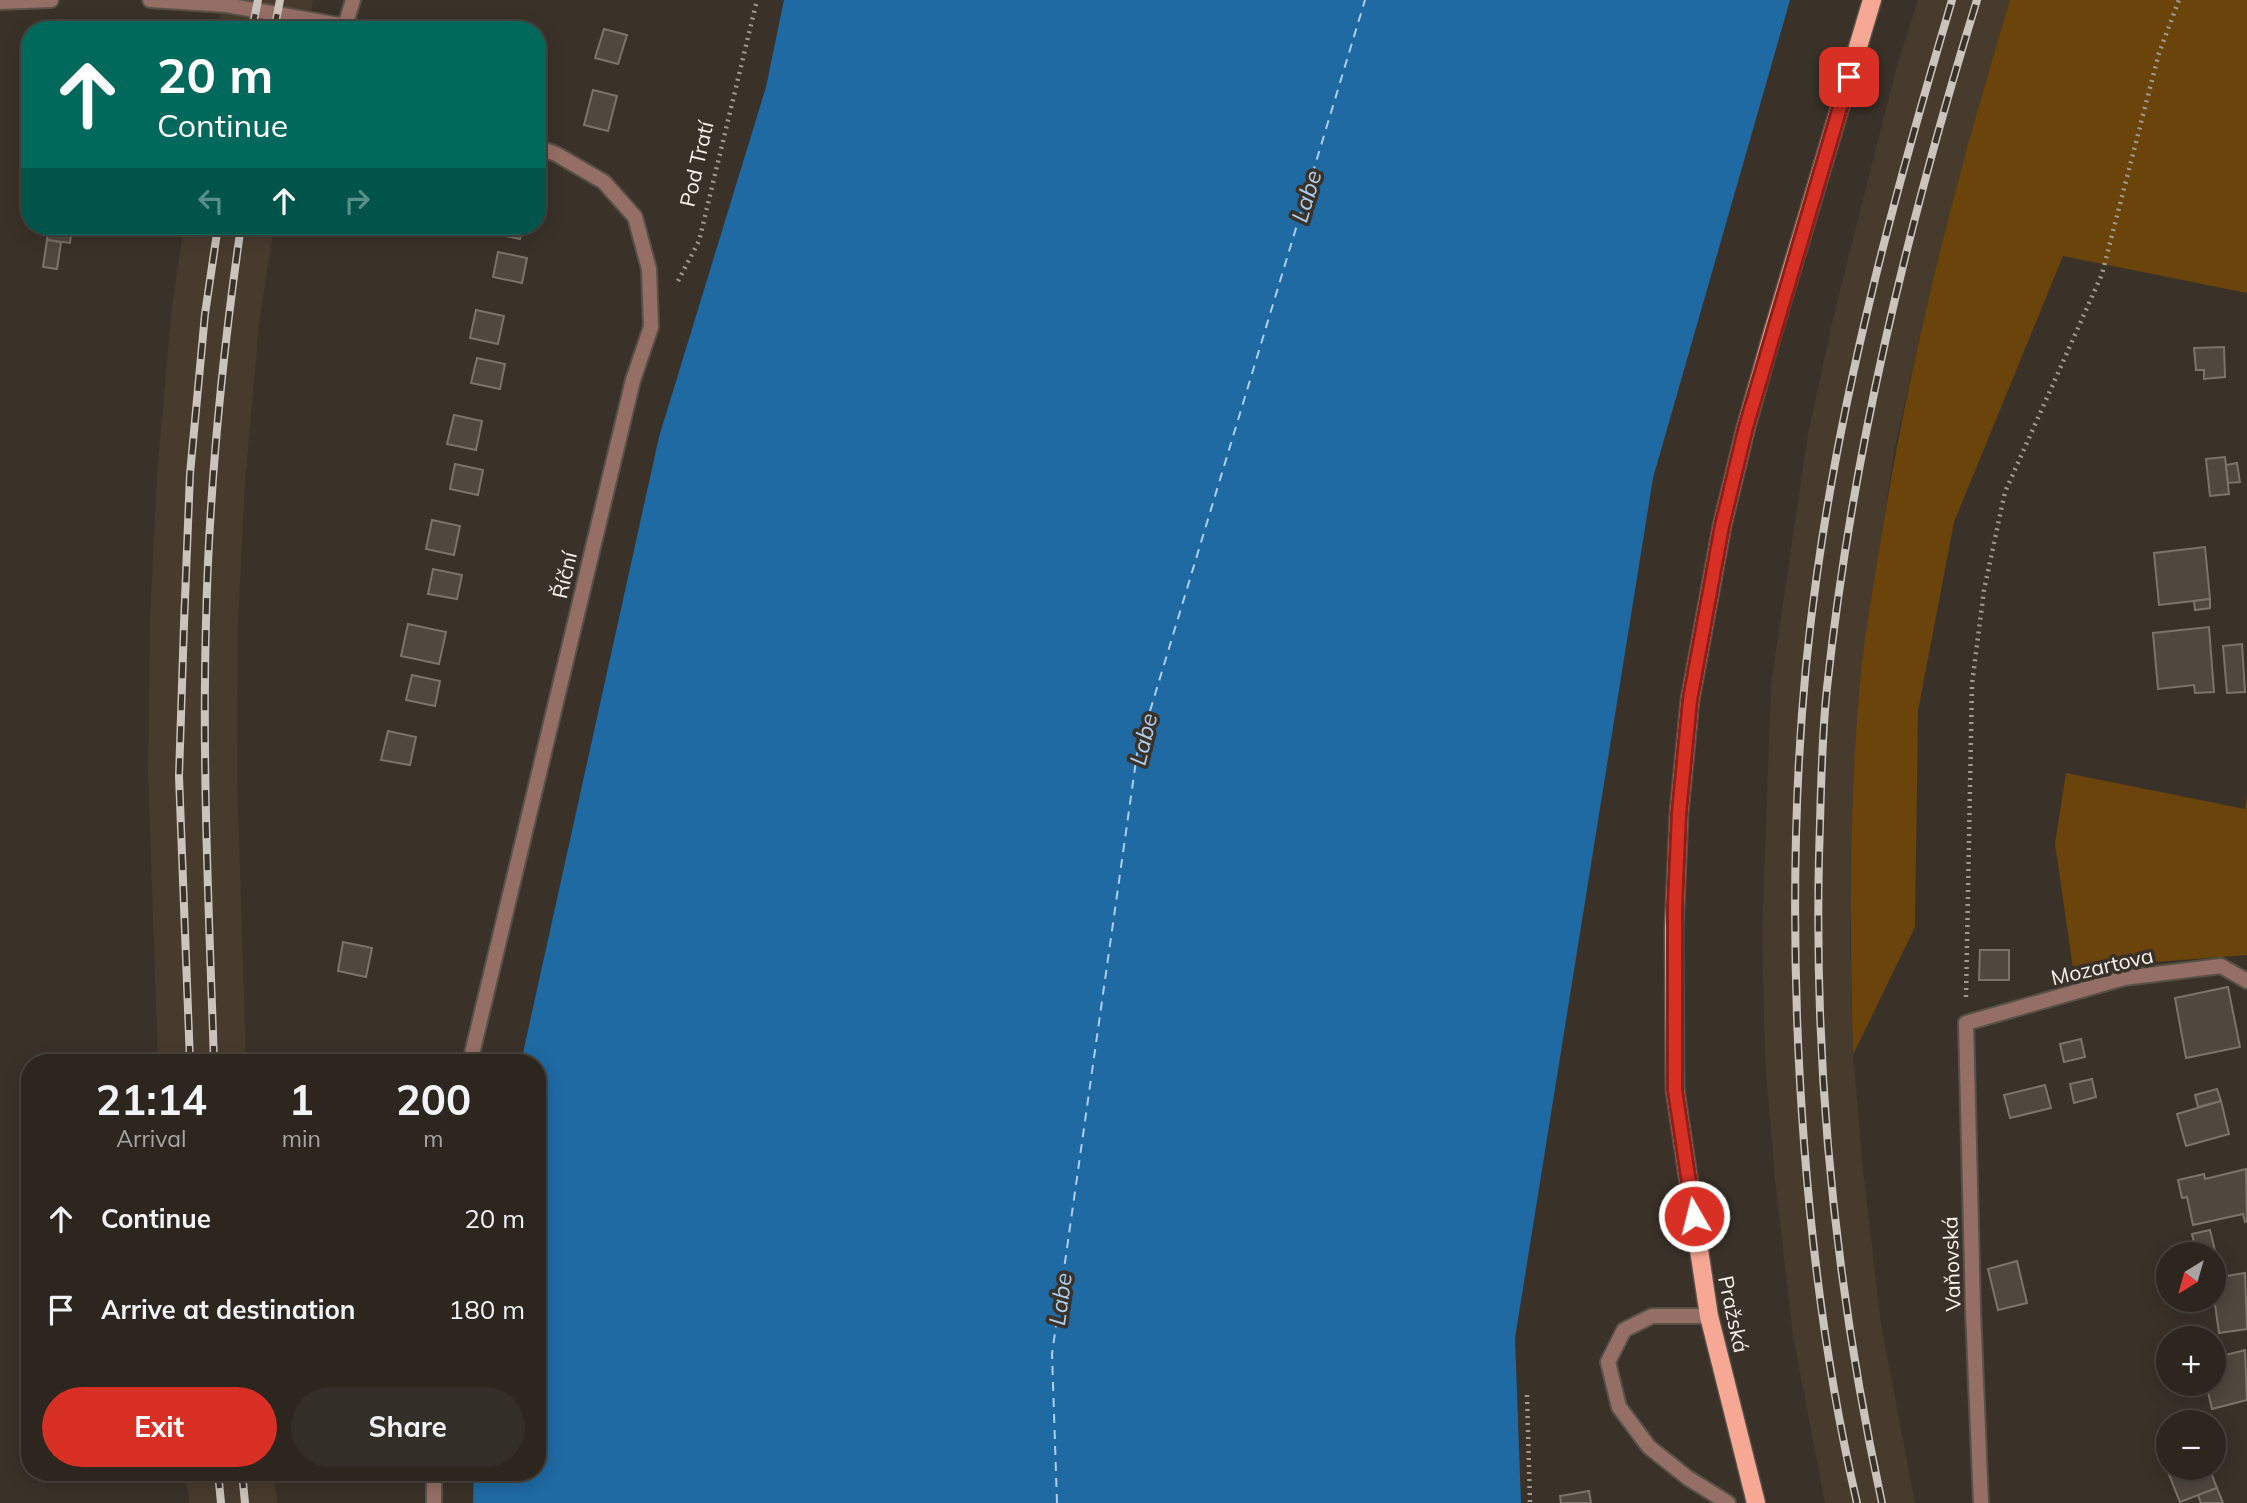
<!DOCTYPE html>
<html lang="en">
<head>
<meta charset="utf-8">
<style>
  :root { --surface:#2c261f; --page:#342e28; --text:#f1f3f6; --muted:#a6a5a4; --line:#48433d; --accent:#d93025 }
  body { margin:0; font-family:Mulish,sans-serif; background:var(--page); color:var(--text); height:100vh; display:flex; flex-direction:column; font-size:26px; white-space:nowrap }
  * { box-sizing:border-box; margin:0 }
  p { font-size:23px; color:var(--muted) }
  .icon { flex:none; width:38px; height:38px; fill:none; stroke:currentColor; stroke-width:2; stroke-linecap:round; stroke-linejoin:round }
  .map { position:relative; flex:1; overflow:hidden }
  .drawer { position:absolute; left:21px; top:1054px; width:525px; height:427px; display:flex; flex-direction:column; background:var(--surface); border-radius:28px; box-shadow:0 4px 18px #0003,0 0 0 2px var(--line) }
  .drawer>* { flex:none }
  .top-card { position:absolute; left:21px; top:21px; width:525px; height:214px; border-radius:28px; box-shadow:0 4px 18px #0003,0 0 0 2px var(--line); background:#00695c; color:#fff; overflow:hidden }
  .needle { width:46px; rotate:217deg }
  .controls { position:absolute; left:2156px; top:1242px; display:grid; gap:14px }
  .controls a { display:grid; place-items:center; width:70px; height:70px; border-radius:50%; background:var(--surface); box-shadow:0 4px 18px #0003,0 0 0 2px var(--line); font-size:35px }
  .pin { position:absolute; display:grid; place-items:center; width:60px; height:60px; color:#fff; margin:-30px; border-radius:14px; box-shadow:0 4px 10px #0006 }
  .me { position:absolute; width:77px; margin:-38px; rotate:352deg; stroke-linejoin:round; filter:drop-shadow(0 0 5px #0008) }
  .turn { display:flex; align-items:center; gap:24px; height:147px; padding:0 21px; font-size:32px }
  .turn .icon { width:91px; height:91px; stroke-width:2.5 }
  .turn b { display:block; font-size:49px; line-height:60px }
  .lanes { display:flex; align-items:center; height:66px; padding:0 21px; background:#0003; justify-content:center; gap:35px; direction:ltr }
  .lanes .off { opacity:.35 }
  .eta { display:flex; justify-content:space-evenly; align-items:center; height:119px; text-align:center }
  .eta b { font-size:42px; font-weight:700; line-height:49px }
  .button { display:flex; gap:14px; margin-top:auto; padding:14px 21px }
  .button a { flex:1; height:80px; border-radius:42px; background:var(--accent); color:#fff; font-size:28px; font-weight:700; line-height:80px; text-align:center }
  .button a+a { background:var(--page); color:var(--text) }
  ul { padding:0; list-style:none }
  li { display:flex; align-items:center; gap:21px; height:91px; padding:0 21px }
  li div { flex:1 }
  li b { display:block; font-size:26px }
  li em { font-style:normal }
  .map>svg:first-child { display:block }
  .built { fill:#473b2d }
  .green { fill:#6b440c }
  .water { fill:#1f6aa3 }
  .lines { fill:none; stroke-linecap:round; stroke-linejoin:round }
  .ferry { stroke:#adcfef; stroke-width:2; stroke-dasharray:9 7; stroke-linecap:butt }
  .building { fill:#50473e; stroke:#7c7369; stroke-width:2 }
  .lane-casing { stroke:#585148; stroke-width:18 }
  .street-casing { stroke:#585148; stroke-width:18 }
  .primary-casing { stroke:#585148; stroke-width:21 }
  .path { stroke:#a19a93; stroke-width:4.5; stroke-dasharray:2 5; stroke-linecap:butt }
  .lane { stroke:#956f65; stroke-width:14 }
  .street { stroke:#956f65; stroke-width:14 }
  .primary { stroke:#f7a894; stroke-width:18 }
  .rail-casing { stroke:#cac4bd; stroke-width:8 }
  .rail { stroke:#3a3229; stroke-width:5; stroke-dasharray:16; stroke-linecap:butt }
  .route-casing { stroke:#8d1f18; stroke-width:18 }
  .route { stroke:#d93025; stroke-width:12 }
  .labels { text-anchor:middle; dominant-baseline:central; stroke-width:7; stroke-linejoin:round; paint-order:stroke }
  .street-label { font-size:21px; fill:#f8f3ed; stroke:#3a3229 }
  .water-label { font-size:23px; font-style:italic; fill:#adcfef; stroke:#3a3229 }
</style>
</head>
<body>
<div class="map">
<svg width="2247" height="1503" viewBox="0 0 2247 1503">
  <rect width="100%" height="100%" fill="#3a3229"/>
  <g class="built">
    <path d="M223 0H313L307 30H217Z"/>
    <path d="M1918 0H2010L1983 90 1921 330 1894 451 1859 693 1850 934 1853 1055 1863 1170 1881 1324 1915 1503H1825L1793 1336 1775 1179 1765 1059 1762 934 1771 685 1808 434 1835 310 1897 66Z"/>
    <path d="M184 226H274L259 324 245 483 238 622 237 774 246 1062H158L148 774 150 618 157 476 171 314Z"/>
    <path d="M186 1472H274L277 1503H189Z"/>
  </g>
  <g class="green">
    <path d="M2010 0H2247V295V293L2063 256 1954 522 1918 711 1915 927 1853 1055C1850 935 1849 814 1859 694 1863 644 1872 594 1880 545 1909 360 1956 178 2010 0Z"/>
    <path d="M2066 773 2245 809 2247 796V955L2073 968 2055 844Z"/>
  </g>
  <path class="water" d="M784 0H1790L1653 478 1515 1338 1521 1503H473L474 1472H537V1062H521L659 437 766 87Z"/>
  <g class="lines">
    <path class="ferry" d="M1057 1503 1052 1354 1137 754 1365 0"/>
  </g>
  <g class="building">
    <path d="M604 29 627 35 618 64 595 58Z"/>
    <path d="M593 90 617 96 608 131 584 125Z"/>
    <path d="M49 226H72L70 243 47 240Z"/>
    <path d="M494 226H524L520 239 492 233Z"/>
    <path d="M47 240 61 242 57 269 43 267Z"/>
    <path d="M498 252 527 258 522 283 493 277Z"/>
    <path d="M476 310 504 316 498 344 470 338Z"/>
    <path d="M2224 347 2225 377 2204 379V370H2196L2194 348Z"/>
    <path d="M477 358 505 364 500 389 471 383Z"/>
    <path d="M454 415 482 421 476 450 447 444Z"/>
    <path d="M2225 457 2229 494 2210 496 2206 459Z"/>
    <path d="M2237 463 2240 482 2228 483 2226 465Z"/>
    <path d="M455 464 483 470 478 495 450 489Z"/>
    <path d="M432 520 460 526 454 555 426 549Z"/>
    <path d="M2205 547 2210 599 2159 605 2154 553Z"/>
    <path d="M433 569 462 575 457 599 428 594Z"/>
    <path d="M2210 599V608L2195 610 2194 601Z"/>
    <path d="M408 624 446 632 439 664 401 656Z"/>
    <path d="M2209 627 2214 692 2195 693 2194 685 2158 689 2153 633Z"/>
    <path d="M2242 644 2245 692 2227 693 2223 646Z"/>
    <path d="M412 675 440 681 435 706 406 700Z"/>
    <path d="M388 731 416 737 410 765 381 760Z"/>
    <path d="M343 942 372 948 366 977 338 971Z"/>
    <path d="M1980 950H2009V980H1979Z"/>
    <path d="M2228 987 2240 1047 2186 1058 2175 998Z"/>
    <path d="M2081 1039 2085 1057 2064 1062 2060 1044Z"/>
    <path d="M2092 1079 2096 1097 2074 1103 2070 1084Z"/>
    <path d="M2045 1085 2051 1108 2010 1118 2004 1095Z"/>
    <path d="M2217 1089 2221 1101 2198 1107 2195 1095Z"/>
    <path d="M2221 1101 2229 1134 2186 1146 2177 1114Z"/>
    <path d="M2246 1169 2247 1221 2245 1222 2243 1214 2193 1225 2187 1197 2182 1198 2178 1180 2204 1174 2205 1179Z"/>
    <path d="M2210 1230 2217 1259 2214 1260V1255H2197L2192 1234Z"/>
    <path d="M2017 1261 2027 1303 1998 1310 1988 1269Z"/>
    <path d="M2245 1273 2247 1329 2219 1333 2214 1297V1278Z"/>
    <path d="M2245 1350 2247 1400 2212 1409 2206 1384H2214V1358Z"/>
    <path d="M2168 1466V1468H2209L2217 1488 2180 1502 2166 1467Z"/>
    <path d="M2217 1488 2223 1503H2201L2198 1495Z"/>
    <path d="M1589 1491 1591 1503H1561L1560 1496Z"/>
  </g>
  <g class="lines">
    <g class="lane-casing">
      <path id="lane" d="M1709 1316H1652L1624 1330 1608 1362 1619 1407 1649 1447 1688 1478 1728 1503"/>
    </g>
    <g class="street-casing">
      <g id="street">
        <path d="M150 0 226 5 345 26"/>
        <path d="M0 2 51 0"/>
        <path d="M345 26 353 0"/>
        <path d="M470 1062 633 380 651 327 649 269 635 217 604 182 556 154 537 147"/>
        <path d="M434 1503V1472"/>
        <path d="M1981 1503 1973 1310 1966 1023 2124 978 2221 966 2247 981"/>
      </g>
    </g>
    <g class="primary-casing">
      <path id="primary" d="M1756 1503 1709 1316 1675 1090 1674 929 1679 813 1690 700 1722 526 1746 427 1772 335 1872 0"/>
    </g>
    <g class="path">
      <path d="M678 281 699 241 757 0"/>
      <path d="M1966 997 1972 684 1984 590 2005 492 2102 274 2159 53 2179 0"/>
      <path d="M1527 1395 1530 1503"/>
    </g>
    <use href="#lane" class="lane"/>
    <use href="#street" class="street"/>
    <use href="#primary" class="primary"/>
    <g class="rail-casing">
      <g id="rail">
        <path d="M252 30 258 0"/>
        <path d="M274 30 280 0"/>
        <path d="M190 1062 179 776 184 624 190 474 205 314 218 226"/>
        <path d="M214 1062C209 916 202 769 206 622 209 490 222 357 241 226"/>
        <path d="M218 1472 221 1503"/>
        <path d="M242 1472 245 1503"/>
        <path d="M1857 1503C1820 1344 1803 1180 1797 1017 1792 869 1796 720 1817 574 1844 379 1896 189 1952 0"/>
        <path d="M1882 1503C1836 1291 1814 1073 1819 856 1821 800 1821 743 1827 688 1852 454 1908 224 1977 0"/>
      </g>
    </g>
    <use href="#rail" class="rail"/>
  </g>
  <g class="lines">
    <g class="route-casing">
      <path id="route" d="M1694 1216 1675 1090V906L1679 813 1690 700 1722 526 1746 427 1849 77"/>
    </g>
    <use href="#route" class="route"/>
  </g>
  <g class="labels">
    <g class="street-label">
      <text transform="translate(696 164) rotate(-77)">Pod Tratí</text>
      <text transform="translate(564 575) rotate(-77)">Říční</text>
      <text transform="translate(2102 966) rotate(-13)">Mozartova</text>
      <text transform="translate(1951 1264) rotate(-92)">Vaňovská</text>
      <text transform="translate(1734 1314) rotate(78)">Pražská</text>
    </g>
    <g class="water-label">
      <text transform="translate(1306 196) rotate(-73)">Labe</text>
      <text transform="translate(1143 739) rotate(-76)">Labe</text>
      <text transform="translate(1060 1299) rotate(-82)">Labe</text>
    </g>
  </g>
</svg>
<div class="controls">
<a><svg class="needle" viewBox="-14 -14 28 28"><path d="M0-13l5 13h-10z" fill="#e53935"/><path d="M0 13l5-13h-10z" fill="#a6a5a4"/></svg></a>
<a>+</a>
<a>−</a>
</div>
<div class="pin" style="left:1849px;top:77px;background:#d93025"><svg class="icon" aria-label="arrive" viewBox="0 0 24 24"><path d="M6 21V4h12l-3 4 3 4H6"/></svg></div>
<svg class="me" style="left:1694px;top:1216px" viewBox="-20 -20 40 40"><circle r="17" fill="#d93025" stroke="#fff" stroke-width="3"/><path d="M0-11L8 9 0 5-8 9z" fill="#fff"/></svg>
<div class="top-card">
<div class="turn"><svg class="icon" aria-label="ahead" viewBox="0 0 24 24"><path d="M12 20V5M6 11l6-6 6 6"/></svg><div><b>20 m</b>Continue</div></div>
<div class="lanes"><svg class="icon off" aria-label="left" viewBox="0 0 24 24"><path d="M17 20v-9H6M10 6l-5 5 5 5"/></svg><svg class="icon" aria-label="ahead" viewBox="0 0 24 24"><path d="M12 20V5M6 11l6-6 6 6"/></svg><svg class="icon off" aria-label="right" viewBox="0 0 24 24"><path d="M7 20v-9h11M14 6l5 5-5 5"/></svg></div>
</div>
<section class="drawer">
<div class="eta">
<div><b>21:14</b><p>Arrival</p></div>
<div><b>1</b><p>min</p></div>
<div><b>200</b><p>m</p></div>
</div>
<ul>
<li><svg class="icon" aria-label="ahead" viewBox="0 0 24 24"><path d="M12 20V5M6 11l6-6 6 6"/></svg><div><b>Continue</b></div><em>20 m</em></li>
<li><svg class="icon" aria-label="arrive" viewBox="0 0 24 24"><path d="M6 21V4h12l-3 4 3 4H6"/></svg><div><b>Arrive at destination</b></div><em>180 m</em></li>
</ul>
<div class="button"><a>Exit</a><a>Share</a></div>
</section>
</div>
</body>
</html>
